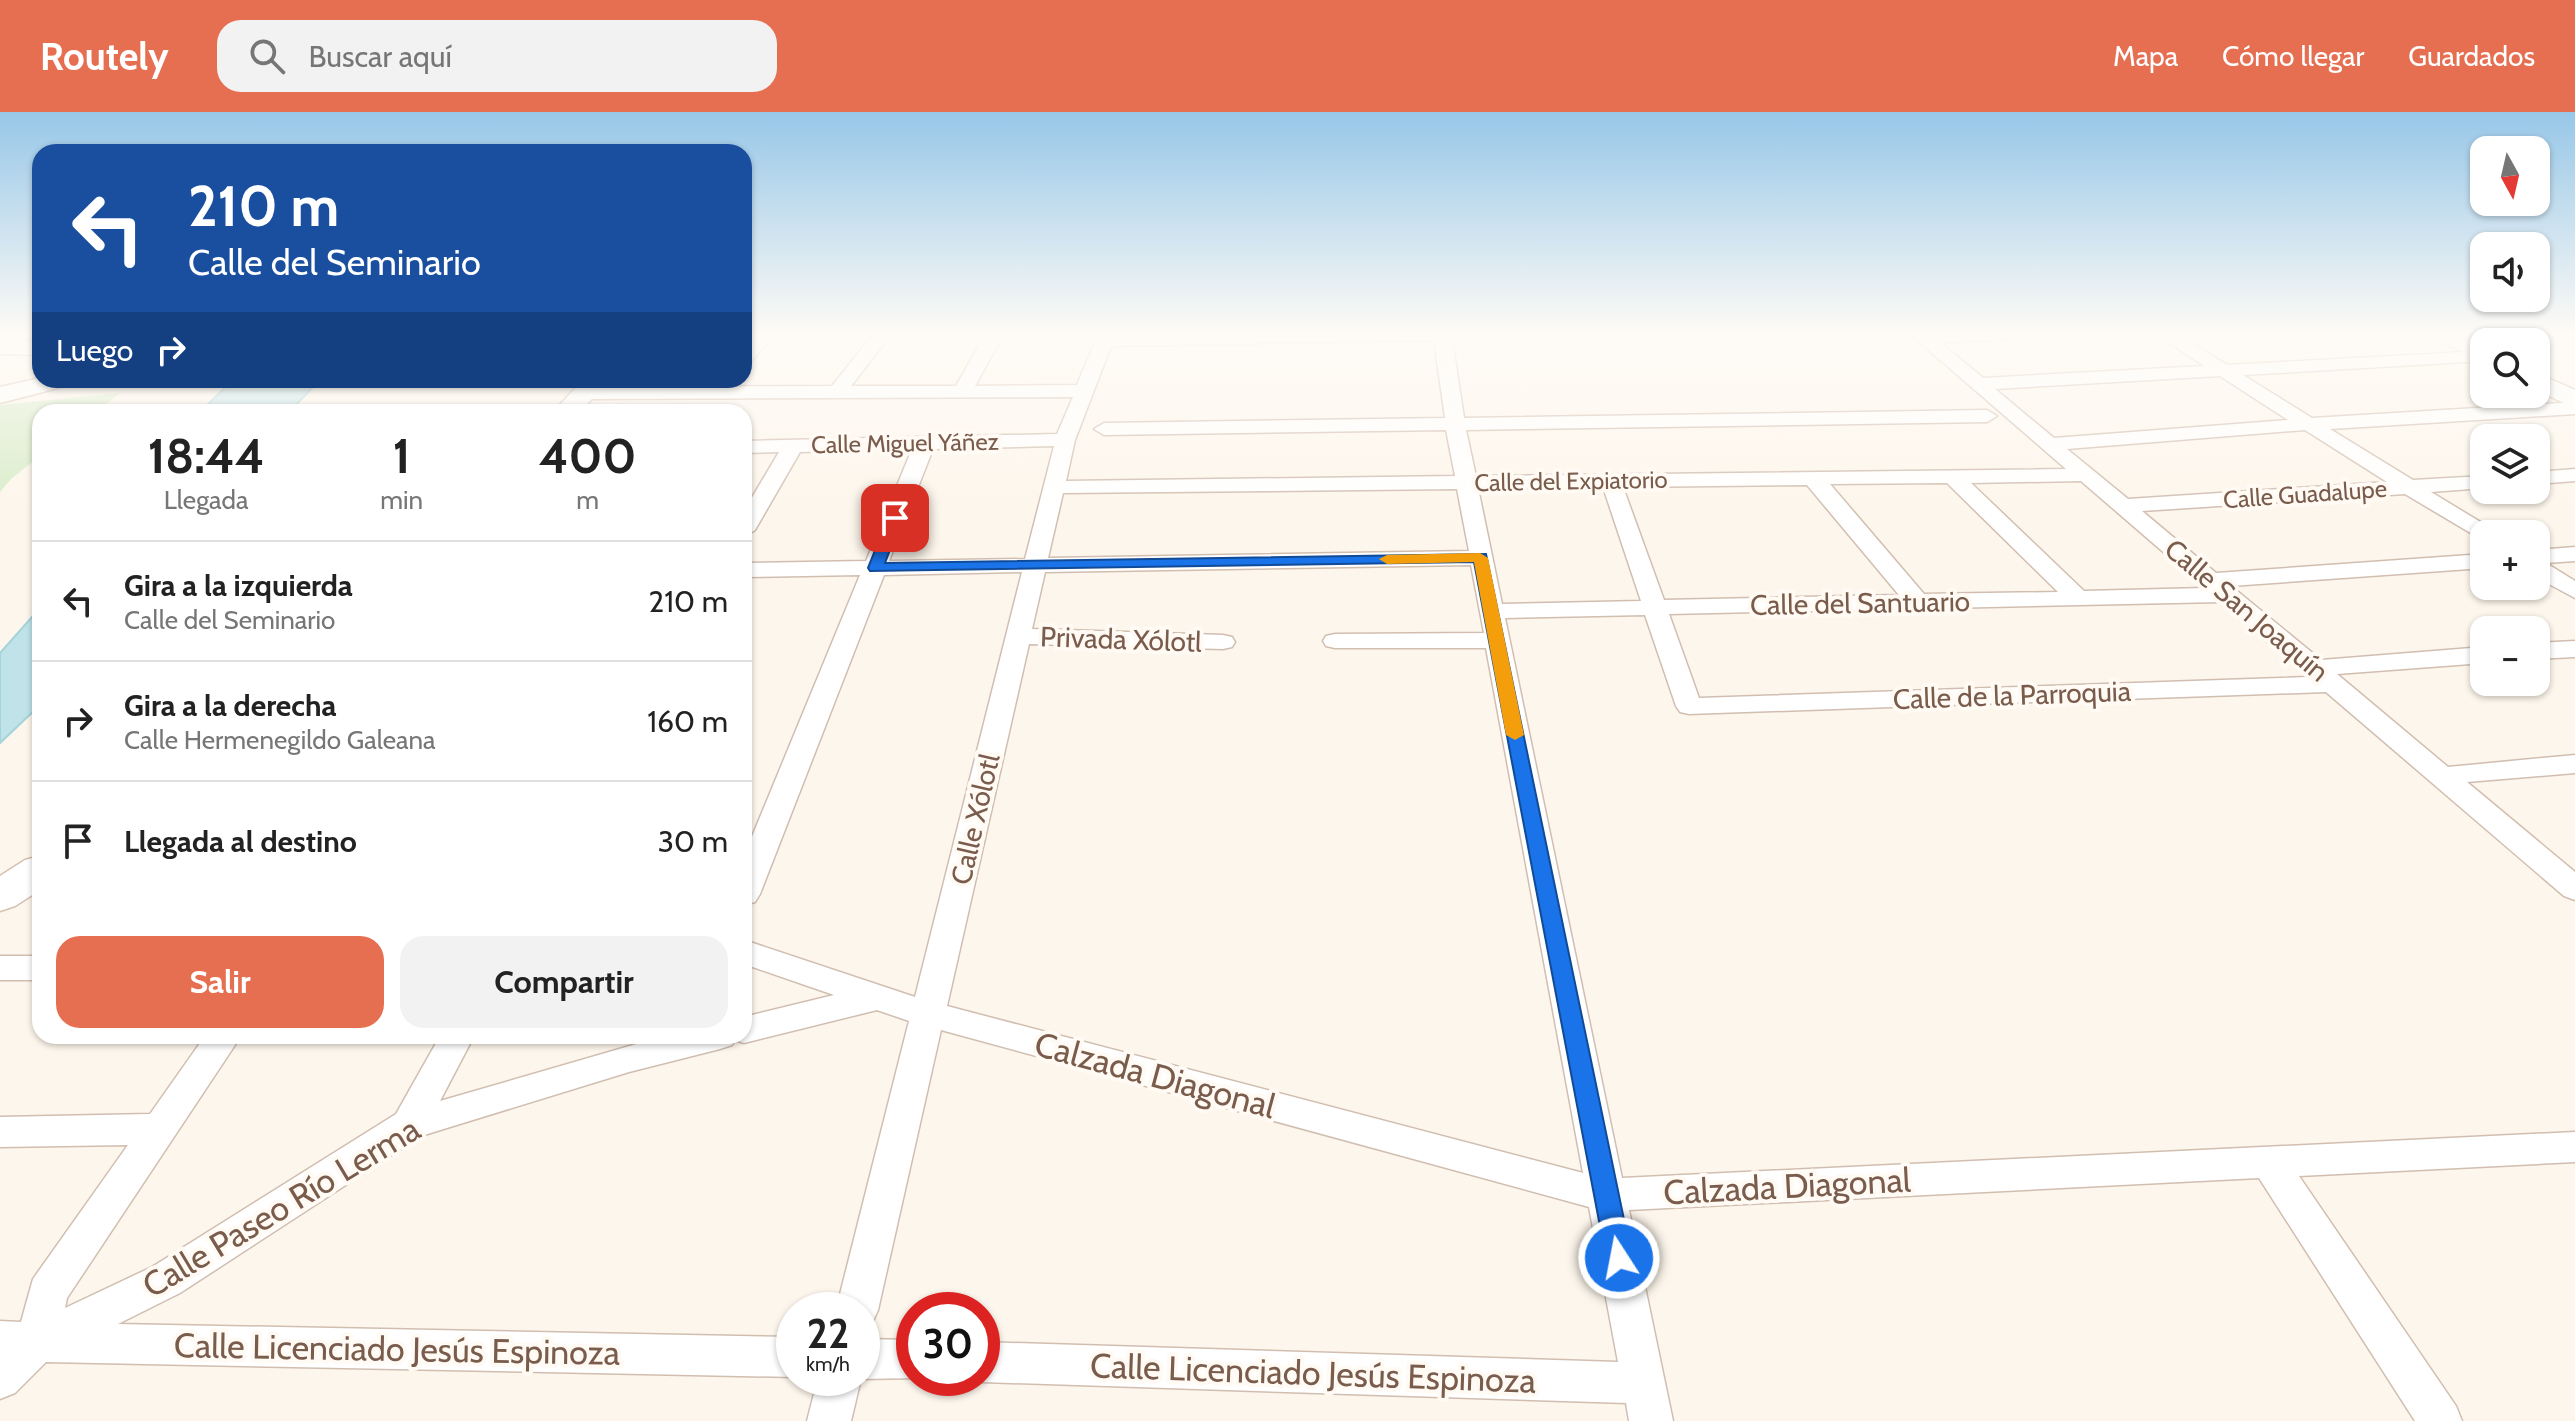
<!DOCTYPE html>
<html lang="es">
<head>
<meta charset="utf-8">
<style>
  :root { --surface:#fff; --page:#f2f2f2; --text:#222; --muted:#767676; --line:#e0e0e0; --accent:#e76f51 }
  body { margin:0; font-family:Cabin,sans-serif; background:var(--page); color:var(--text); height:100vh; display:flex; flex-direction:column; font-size:30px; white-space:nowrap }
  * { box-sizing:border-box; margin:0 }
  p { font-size:26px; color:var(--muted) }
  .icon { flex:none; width:44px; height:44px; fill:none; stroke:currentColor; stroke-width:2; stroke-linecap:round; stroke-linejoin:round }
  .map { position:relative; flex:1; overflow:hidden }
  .details { position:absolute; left:32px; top:292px; width:720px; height:640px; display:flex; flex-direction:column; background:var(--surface); border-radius:24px; box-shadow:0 2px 6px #0004 }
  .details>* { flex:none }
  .top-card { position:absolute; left:32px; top:32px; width:720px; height:244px; border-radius:24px; box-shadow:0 2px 6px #0004; background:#1a4fa0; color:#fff; overflow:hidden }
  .needle { width:52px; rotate:172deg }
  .tools { position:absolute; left:2470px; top:24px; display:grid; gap:16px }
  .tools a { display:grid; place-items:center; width:80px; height:80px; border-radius:16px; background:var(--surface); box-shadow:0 2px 6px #0004; font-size:40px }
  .speed { position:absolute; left:776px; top:1180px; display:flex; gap:16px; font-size:40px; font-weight:700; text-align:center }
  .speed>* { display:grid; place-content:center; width:104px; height:104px; border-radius:50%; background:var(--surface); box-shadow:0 2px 6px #0004; line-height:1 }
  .speed small { font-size:20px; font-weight:400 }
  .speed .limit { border:12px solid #d22; background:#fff; color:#111 }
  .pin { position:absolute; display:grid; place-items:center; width:68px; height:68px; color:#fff; margin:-34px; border-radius:16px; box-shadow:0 4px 12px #0006 }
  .me { position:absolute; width:88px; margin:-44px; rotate:349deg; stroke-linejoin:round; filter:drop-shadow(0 0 6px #0008) }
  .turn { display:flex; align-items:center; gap:28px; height:168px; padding:0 24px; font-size:36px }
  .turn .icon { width:104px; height:104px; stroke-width:2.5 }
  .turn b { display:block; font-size:56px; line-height:68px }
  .then { display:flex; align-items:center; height:76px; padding:0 24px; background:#0003; gap:16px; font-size:30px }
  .eta { display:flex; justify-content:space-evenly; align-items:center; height:136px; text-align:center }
  .eta b { font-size:48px; font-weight:700; line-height:56px }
  .action { display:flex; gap:16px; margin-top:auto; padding:16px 24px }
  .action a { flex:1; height:92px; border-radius:24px; background:var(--accent); color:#fff; font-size:32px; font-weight:700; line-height:92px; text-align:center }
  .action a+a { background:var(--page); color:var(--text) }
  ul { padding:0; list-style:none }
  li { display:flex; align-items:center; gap:24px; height:120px; padding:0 24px; border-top:2px solid var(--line) }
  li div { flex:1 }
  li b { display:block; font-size:30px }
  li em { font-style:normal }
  header { display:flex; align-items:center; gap:48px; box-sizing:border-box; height:112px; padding:0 40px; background:var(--accent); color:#fff }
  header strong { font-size:38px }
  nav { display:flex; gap:44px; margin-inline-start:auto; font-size:28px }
  .search { width:560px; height:72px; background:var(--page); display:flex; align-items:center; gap:20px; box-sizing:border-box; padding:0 28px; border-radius:24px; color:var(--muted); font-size:30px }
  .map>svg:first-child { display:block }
  .green { fill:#d8ecc9 }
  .water { fill:#bfe3e8; stroke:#a5d3da; stroke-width:2 }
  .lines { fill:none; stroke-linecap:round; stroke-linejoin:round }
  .street-casing { stroke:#d1beb0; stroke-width:3 }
  .secondary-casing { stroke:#d6c0b0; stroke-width:3 }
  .street { fill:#fff; fill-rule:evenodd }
  .secondary { fill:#fff; fill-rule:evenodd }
  .route { fill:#1a73e8; stroke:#114b97; stroke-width:2 }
  .slow { fill:#f59e0b }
  .labels { text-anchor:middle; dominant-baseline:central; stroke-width:8; stroke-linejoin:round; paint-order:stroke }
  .far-street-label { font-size:24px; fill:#7a5c4d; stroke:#fffaf3 }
  .street-label { font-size:28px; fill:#7a5c4d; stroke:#fffaf3 }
  .near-street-label { font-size:34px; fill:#7a5c4d; stroke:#fffaf3 }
</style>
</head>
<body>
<header>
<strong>Routely</strong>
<div class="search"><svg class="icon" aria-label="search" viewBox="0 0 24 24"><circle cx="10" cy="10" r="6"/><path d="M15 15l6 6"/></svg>Buscar aquí</div>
<nav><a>Mapa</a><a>Cómo llegar</a><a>Guardados</a></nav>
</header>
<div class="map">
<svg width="2575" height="1309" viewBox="0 0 2575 1309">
  <rect width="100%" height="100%" fill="#fdf6ec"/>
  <path class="green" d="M120 281 96 300H40V344L11 367 0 380V293Z"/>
  <g class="water">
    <path d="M233 268H320L289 300H200Z"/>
    <path d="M40 496V593L0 631V541Z"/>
  </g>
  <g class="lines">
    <g class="street-casing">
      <g id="street">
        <path d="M759 220H777L750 251 744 252V236Z"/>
        <path d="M875 220H893L851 274H956L987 220H1005L975 274 1077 273 1099 220H1117L1115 224 1574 220 1565 225 1452 227 1464 306 1987 298 1997 304 1987 310 1466 318 1476 364 2066 357 1908 220H2051L2042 225 1941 231 1983 266 2204 254 2153 220H2174L2227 253 2484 239V249L2243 263 2312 306 2575 290V302L2330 317 2413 368 2484 364V376L2431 380 2492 417 2495 422H2484V429L2405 382 2142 399 2216 461 2484 442V456L2231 474 2321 548 2484 535V551L2337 562 2448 655 2575 643V661L2467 670 2575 760V788L2564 784 2326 580 1689 602 1680 600 1676 594 1645 503 1505 506 1622 1066 2575 1020V1050L2299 1064 2456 1294 2462 1309H2415L2259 1066 1629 1098 1673 1309H1629L1626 1291 982 1270 971 1266H982V1230L1618 1250 1589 1095 941 918 878 1198 872 1211 862 1215V1198H836L909 909 877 898 744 931 735 928 732 933 720 937 629 960 421 1024 180 1181 118 1212 794 1225V1265L46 1250 15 1281 0 1287V1209L21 1210 33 1167 128 1033 0 1035V1005L150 1002 205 924H241L67 1186 65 1196 152 1155 396 1002 440 924H474L440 989 664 924H744V905L834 883 744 852V828L915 885 1022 460 884 463 760 782 755 790 744 793V744L860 463 744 465V451L866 449 912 337 800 340 755 418 744 425V399L779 340 744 341V329L1057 322 1073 285 587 287 578 281 587 275 832 274ZM1434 228 1445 306 1104 311 1094 317 1104 323 1446 318 1455 364 1066 369 1075 328 1111 234ZM2220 264 2288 308 2054 326 1995 277ZM2305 318 2387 370 2128 387 2067 337ZM1054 334 1025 447 889 449 933 337ZM2081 369 2205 476 2084 479 1971 371ZM1947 371 2058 480 1924 482 1830 372ZM1807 373 1899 483 1664 488 1623 375ZM1603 375 1641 489 1502 492 1478 376ZM1457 377 1469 439 1048 446 1063 381ZM1471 453 1484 521 1335 522 1326 524 1323 529 1326 534 1335 536H1486L1583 1061 947 894 1029 532 1223 537 1232 535 1235 530 1232 525 1223 523 1032 517 1045 460ZM2221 490 2309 565 1699 586 1669 502Z"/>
        <path d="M2575 357V369L2536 372V360Z"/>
        <path d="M2575 435V449L2546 451 2575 469V486L2536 465V438Z"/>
        <path d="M2575 529V545L2536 547V531Z"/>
        <rect x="0" y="844" width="40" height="24"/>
        <path d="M862 1227 914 1228V1266H919L861 1267 851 1309H807L818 1266H862Z"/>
      </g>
    </g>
    <g class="secondary-casing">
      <g id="secondary">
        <path d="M2426 220H2457L2484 233V249L2430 225Z"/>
        <path d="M0 228 40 229V243L0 242Z"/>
        <path d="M2536 261 2575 278V296L2536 278Z"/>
        <path d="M40 266 73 268 70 273 0 291V275Z"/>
        <path d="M583 268H609L580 300H553Z"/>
        <path d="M40 744V778L15 794 0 799V764L25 748Z"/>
      </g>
    </g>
    <use href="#street" class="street"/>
    <use href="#secondary" class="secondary"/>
  </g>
  <linearGradient id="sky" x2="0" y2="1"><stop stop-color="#97c7e8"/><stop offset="0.55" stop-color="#fefbf6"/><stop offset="1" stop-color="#fefbf6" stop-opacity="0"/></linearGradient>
  <rect width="2575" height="403" fill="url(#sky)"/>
  <path class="route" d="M895 402 902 406 885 451 1486 442 1632 1146 1628 1154 1619 1157 1609 1154 1606 1146 1474 450 870 459 868 456 888 406Z"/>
  <path class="slow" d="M1480 441 1488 446 1524 623 1515 628 1506 623 1474 450 1387 452 1379 447 1387 443Z"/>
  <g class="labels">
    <g class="far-street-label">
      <text transform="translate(905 331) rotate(-1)">Calle Miguel Yáñez</text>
      <text transform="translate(1571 369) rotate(-1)">Calle del Expiatorio</text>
      <text transform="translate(2305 382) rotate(-4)">Calle Guadalupe</text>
    </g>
    <g class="street-label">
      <text transform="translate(1860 491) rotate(-1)">Calle del Santuario</text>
      <text transform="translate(2247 498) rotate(40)">Calle San Joaquín</text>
      <text transform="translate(1121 527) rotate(2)">Privada Xólotl</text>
      <text transform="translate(2012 583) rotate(-2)">Calle de la Parroquia</text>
      <text transform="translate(975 707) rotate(-77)">Calle Xólotl</text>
    </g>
    <g class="near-street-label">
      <text transform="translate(1155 963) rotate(15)">Calzada Diagonal</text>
      <text transform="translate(1787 1074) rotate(-3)">Calzada Diagonal</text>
      <text transform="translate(281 1095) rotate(-31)">Calle Paseo Río Lerma</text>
      <text transform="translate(397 1237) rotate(1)">Calle Licenciado Jesús Espinoza</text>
      <text transform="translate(1313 1261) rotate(2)">Calle Licenciado Jesús Espinoza</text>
    </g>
  </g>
</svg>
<div class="tools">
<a><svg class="needle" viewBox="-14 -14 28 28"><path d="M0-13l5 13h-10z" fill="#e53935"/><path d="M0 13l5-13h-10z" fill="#767676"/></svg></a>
<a><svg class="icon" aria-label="sound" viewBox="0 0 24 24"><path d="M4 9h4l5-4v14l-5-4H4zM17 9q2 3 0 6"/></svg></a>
<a><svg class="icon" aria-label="search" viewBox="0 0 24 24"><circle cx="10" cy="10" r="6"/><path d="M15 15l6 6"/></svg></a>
<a><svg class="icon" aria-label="layers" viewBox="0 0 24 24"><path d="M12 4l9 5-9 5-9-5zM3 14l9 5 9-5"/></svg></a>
<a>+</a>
<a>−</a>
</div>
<div class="speed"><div>22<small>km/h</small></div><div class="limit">30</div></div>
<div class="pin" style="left:895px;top:406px;background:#d93025"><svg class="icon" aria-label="arrive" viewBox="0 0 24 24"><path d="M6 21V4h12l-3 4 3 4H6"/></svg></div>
<svg class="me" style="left:1619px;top:1146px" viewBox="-20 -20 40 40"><circle r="17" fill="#1a73e8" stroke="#fff" stroke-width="3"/><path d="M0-11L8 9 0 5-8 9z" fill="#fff"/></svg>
<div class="top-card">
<div class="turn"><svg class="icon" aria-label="left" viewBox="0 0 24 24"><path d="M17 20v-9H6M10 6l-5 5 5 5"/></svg><div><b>210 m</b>Calle del Seminario</div></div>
<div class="then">Luego<svg class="icon" aria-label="right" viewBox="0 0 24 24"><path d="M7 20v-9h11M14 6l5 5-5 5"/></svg></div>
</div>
<section class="details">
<div class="eta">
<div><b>18:44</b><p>Llegada</p></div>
<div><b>1</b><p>min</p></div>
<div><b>400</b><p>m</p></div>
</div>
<ul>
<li><svg class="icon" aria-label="left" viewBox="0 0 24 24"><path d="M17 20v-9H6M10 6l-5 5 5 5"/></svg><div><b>Gira a la izquierda</b><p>Calle del Seminario</p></div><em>210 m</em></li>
<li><svg class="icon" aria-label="right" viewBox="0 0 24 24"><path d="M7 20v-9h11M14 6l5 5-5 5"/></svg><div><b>Gira a la derecha</b><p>Calle Hermenegildo Galeana</p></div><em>160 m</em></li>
<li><svg class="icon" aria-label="arrive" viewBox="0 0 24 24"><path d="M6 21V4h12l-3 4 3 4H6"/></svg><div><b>Llegada al destino</b></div><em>30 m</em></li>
</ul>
<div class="action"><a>Salir</a><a>Compartir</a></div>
</section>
</div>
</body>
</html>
